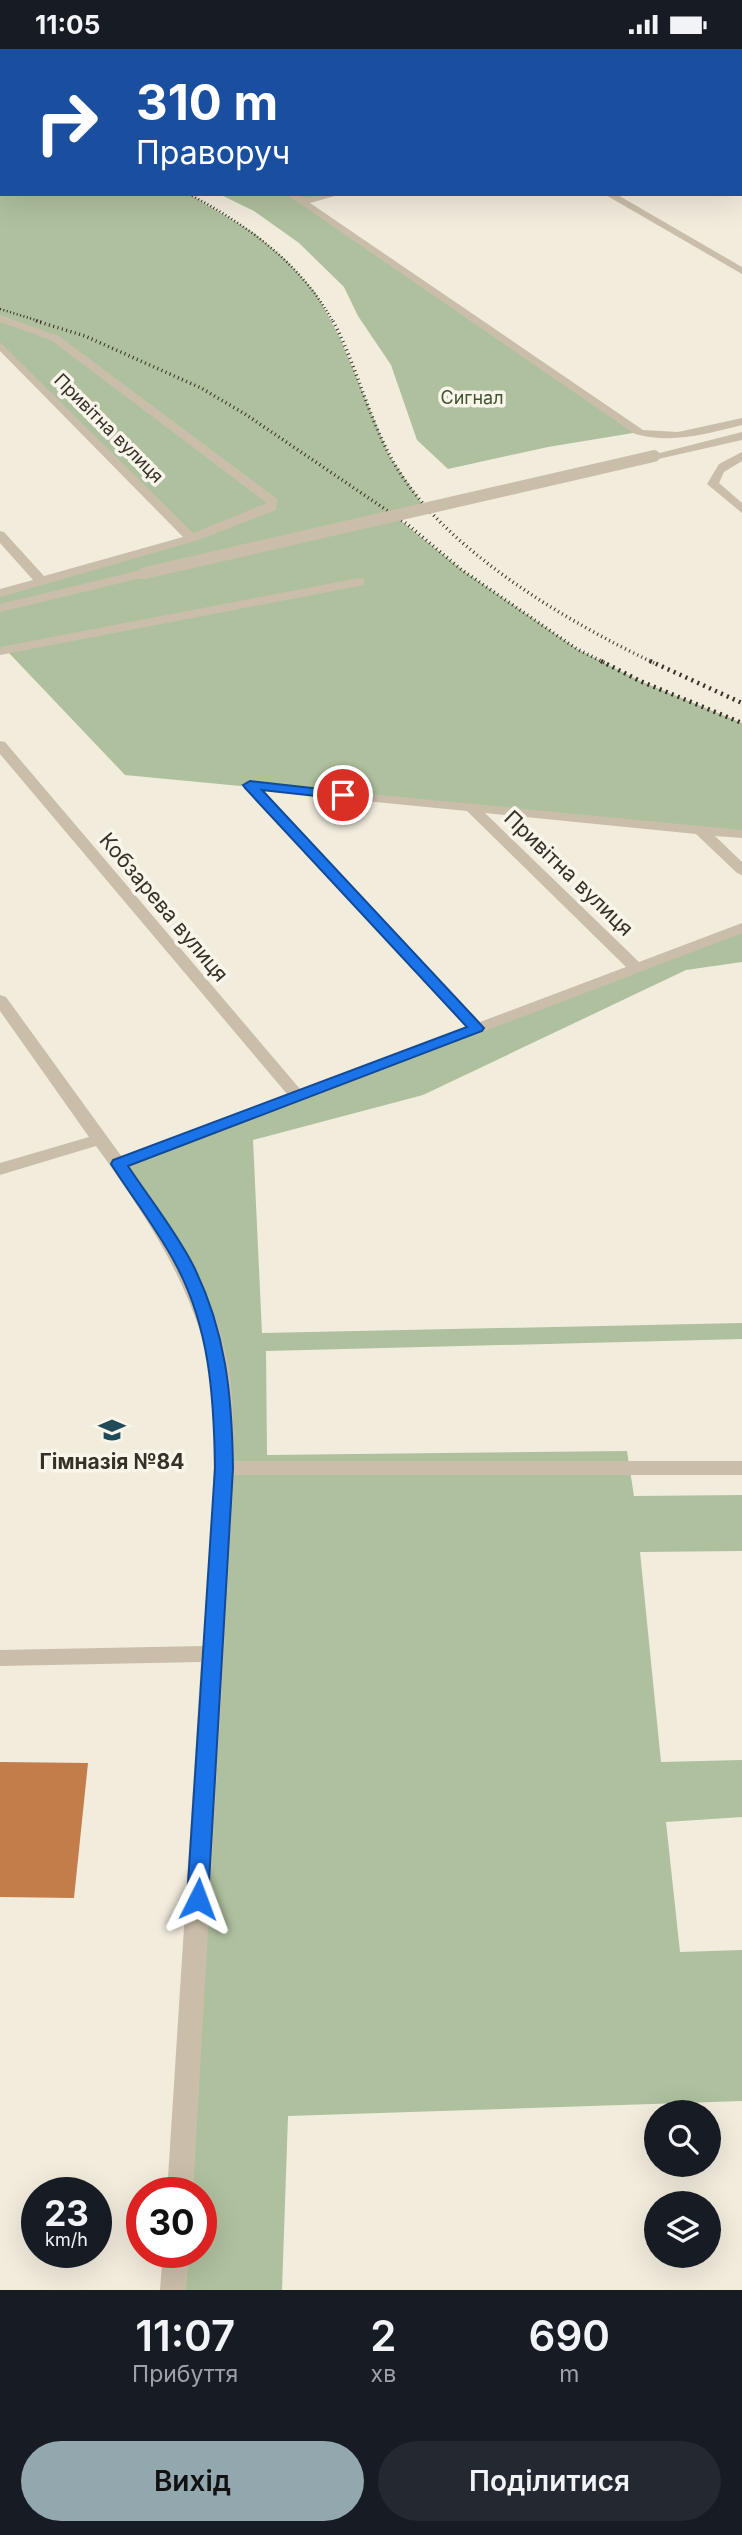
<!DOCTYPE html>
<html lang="uk">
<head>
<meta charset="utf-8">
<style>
  :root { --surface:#171b24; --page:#242831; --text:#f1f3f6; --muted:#9ea1a6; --accent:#93a7af }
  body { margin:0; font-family:Inter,sans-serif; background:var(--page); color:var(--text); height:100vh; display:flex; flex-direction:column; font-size:26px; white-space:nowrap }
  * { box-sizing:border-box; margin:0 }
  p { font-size:23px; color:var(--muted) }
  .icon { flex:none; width:38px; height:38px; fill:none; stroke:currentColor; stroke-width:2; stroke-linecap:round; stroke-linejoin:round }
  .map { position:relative; height:2241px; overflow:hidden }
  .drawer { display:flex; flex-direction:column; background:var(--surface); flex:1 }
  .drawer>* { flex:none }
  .hud { position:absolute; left:0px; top:0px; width:742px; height:147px; box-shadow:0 7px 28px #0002; background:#1a4fa0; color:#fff; overflow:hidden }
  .fabs { position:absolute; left:644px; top:2051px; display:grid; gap:14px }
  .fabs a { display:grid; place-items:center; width:77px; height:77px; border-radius:50%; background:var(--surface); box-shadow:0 7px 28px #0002; font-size:35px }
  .speed { position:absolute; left:21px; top:2128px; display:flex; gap:14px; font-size:35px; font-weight:700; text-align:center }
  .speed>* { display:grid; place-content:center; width:91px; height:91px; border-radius:50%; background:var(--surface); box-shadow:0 7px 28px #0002; line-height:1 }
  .speed small { font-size:18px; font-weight:400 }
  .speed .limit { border:10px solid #d22; background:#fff; color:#111 }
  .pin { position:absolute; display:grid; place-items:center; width:60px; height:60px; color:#fff; margin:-30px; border:4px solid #fff; border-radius:50%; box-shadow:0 2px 7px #0007 }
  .me { position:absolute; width:77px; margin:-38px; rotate:3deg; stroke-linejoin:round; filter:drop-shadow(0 0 5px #0008) }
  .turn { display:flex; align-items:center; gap:24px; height:147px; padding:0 21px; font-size:32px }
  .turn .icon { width:91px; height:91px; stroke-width:2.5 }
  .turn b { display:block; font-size:49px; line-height:60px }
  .eta { display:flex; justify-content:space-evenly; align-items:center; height:119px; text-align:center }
  .eta b { font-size:42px; font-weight:600; line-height:49px }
  .action { display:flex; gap:14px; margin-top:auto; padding:14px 21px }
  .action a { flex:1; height:80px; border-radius:42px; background:var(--accent); color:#111; font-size:28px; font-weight:600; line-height:80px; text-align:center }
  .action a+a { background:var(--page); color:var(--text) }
  .status { display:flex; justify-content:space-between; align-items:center; height:49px; padding:0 35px; background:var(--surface); direction:ltr }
  .status svg { height:19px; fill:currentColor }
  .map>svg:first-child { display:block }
  .green { fill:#afc09e }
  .building { fill:#c27d4b }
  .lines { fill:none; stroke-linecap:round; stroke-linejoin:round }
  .minor { fill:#cabeaa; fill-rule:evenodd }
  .tertiary { fill:#cabeaa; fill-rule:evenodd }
  .rail-far2 { stroke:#373029; stroke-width:2.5; stroke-dasharray:1 2.5; stroke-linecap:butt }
  .rail-far1 { stroke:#373029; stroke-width:3.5; stroke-dasharray:1 3.5; stroke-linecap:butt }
  .rail { stroke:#373029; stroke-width:4.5; stroke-dasharray:2 4.5; stroke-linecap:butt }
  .tertiary-bridge { stroke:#cabeaa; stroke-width:12 }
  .route { fill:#1a73e8; stroke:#114b97; stroke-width:2 }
  .labels { text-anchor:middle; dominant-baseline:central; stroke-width:7; stroke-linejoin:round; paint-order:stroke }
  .far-park-label { font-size:18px; fill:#3f552e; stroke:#f9f5ea }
  .far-street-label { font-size:18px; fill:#373029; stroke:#f9f5ea }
  .street-label { font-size:21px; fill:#373029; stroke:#f9f5ea }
  .poi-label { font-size:21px; font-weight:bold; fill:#373029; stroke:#f9f5ea }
</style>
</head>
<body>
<div class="status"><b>11:05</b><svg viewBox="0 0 49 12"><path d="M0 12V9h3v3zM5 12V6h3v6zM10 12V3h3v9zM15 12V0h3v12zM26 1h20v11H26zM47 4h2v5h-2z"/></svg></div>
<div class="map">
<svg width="742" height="2241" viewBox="0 0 742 2241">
  <rect width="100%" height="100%" fill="#f2ecdd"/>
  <g class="green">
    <path d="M0 0H742V64L740 2H2V69Z"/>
    <path d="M0 80 2 145H189L254 184 287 212 315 243 340 289 389 406 425 459 395 467 462 521 577 600 640 632 742 674V785L125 726 8 603H0V544L191 489 0 296Z"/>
    <path d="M219 145H337L306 152 639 383 548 398 448 420 417 391 391 316 358 267 344 238 299 194 254 162Z"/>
    <path d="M742 879V913L686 921 423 1046 253 1091 262 1284 742 1274V1290L266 1302 267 1406 627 1402 634 1447 742 1446V1502L640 1503 661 1713 742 1711V1768L666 1773 680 1903 742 1901V2052L288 2067 282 2241H173L176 2203H201V2144H180L224 1419 207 1274 119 1115Z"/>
  </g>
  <path class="building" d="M0 1713 88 1714 74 1849 0 1848Z"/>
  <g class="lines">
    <g class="minor">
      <path d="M10 0H20L21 2H11Z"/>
      <path d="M742 61V67L740 68V62Z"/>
      <path d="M740 129 742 130V136L740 135Z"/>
      <path d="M286 145H298L304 149 342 145 310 154 643 381 678 383 742 369V376C705 385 673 395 635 385Z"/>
      <path d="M604 145H616L742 218V225Z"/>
      <path d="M0 266 59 287 277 450 276 461 195 492 0 548V540L33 531 0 494V482L4 483 44 527 183 488 0 302V293L193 484 267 454 51 291 0 273Z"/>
      <path d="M742 403V412L724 423 719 434 742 454V464L707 435 719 415Z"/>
      <path d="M359 529 364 530V536L0 606V598Z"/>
      <path d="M0 692 5 693 300 1040 467 978 245 739 243 736 245 733 742 781V789L715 787 742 813V826L737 824 696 785 485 764 639 913 742 874V884L129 1118C172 1178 216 1245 229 1320 234 1350 233 1381 234 1412H742V1426H234L193 2144H167L201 1613 0 1617V1601L203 1597C207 1528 214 1459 214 1391 214 1363 214 1334 207 1306 187 1228 143 1162 96 1097L0 1126V1114L89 1088 0 962V946L6 948 122 1108 287 1045 0 705ZM263 742 467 762 626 918 480 973Z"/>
      <path d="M163 2203H189L186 2241H160Z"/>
    </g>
    <g class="tertiary">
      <path d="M742 383V391L654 411 648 407Z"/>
      <path d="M145 520 150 521V527L0 563V555Z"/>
    </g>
    <g class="rail-far2">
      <path d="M189 145C247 176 301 214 333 273"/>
      <path d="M0 260 42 273"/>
    </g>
    <g class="rail-far1">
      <path d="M36 272 85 287 201 339 245 365 407 475 462 521 577 600 605 614"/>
      <path d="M333 272C357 317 368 369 394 414 443 500 566 572 654 614"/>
    </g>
    <g class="rail">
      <path d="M601 612 640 632 742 674"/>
      <path d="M650 612 742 654"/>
    </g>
    <path class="tertiary-bridge" d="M145 524 654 407"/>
  </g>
  <path class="route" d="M250 732 347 743V749L343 750 262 741 484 979 482 982 128 1117C149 1149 175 1181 193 1216 226 1282 232 1346 233 1419L208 1850 205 1856 198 1859 190 1856 187 1850 215 1419C214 1349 210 1278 175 1214 157 1180 132 1148 111 1115L113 1111 467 978 245 739 243 736Z"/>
  <defs>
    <g id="school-bare" transform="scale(2.1)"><path d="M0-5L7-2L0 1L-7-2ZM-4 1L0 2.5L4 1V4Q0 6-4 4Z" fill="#204a58" stroke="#f9f5ea" stroke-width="2.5" paint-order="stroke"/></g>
  </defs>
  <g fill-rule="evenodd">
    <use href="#school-bare" x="112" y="1381"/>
  </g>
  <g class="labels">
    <g class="far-park-label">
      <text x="472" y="348">Сигнал</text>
    </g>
    <g class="far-street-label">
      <text transform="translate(109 379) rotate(45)">Привітна вулиця</text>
    </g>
    <g class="street-label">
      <text transform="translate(569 824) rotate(44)">Привітна вулиця</text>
      <text transform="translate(164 858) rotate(50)">Кобзарева вулиця</text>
    </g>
    <g class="poi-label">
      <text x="112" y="1412">Гімназія №84</text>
    </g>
  </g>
</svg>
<div class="fabs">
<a><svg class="icon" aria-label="search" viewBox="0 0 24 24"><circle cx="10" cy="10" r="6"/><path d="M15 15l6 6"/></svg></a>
<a><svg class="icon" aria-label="layers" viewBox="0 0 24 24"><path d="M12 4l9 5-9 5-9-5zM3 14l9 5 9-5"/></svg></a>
</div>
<div class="speed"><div>23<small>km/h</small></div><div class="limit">30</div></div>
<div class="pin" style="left:343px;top:746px;background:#d93025"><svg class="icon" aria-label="arrive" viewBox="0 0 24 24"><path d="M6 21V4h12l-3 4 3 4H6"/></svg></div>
<svg class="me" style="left:198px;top:1850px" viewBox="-20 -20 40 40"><path d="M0-17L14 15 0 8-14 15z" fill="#1a73e8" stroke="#fff" stroke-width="4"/></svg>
<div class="hud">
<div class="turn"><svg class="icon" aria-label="right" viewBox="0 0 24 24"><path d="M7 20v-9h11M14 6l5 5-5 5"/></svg><div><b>310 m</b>Праворуч</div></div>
</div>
</div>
<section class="drawer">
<div class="eta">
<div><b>11:07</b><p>Прибуття</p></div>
<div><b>2</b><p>хв</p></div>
<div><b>690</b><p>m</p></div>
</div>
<div class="action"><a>Вихід</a><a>Поділитися</a></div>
</section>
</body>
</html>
